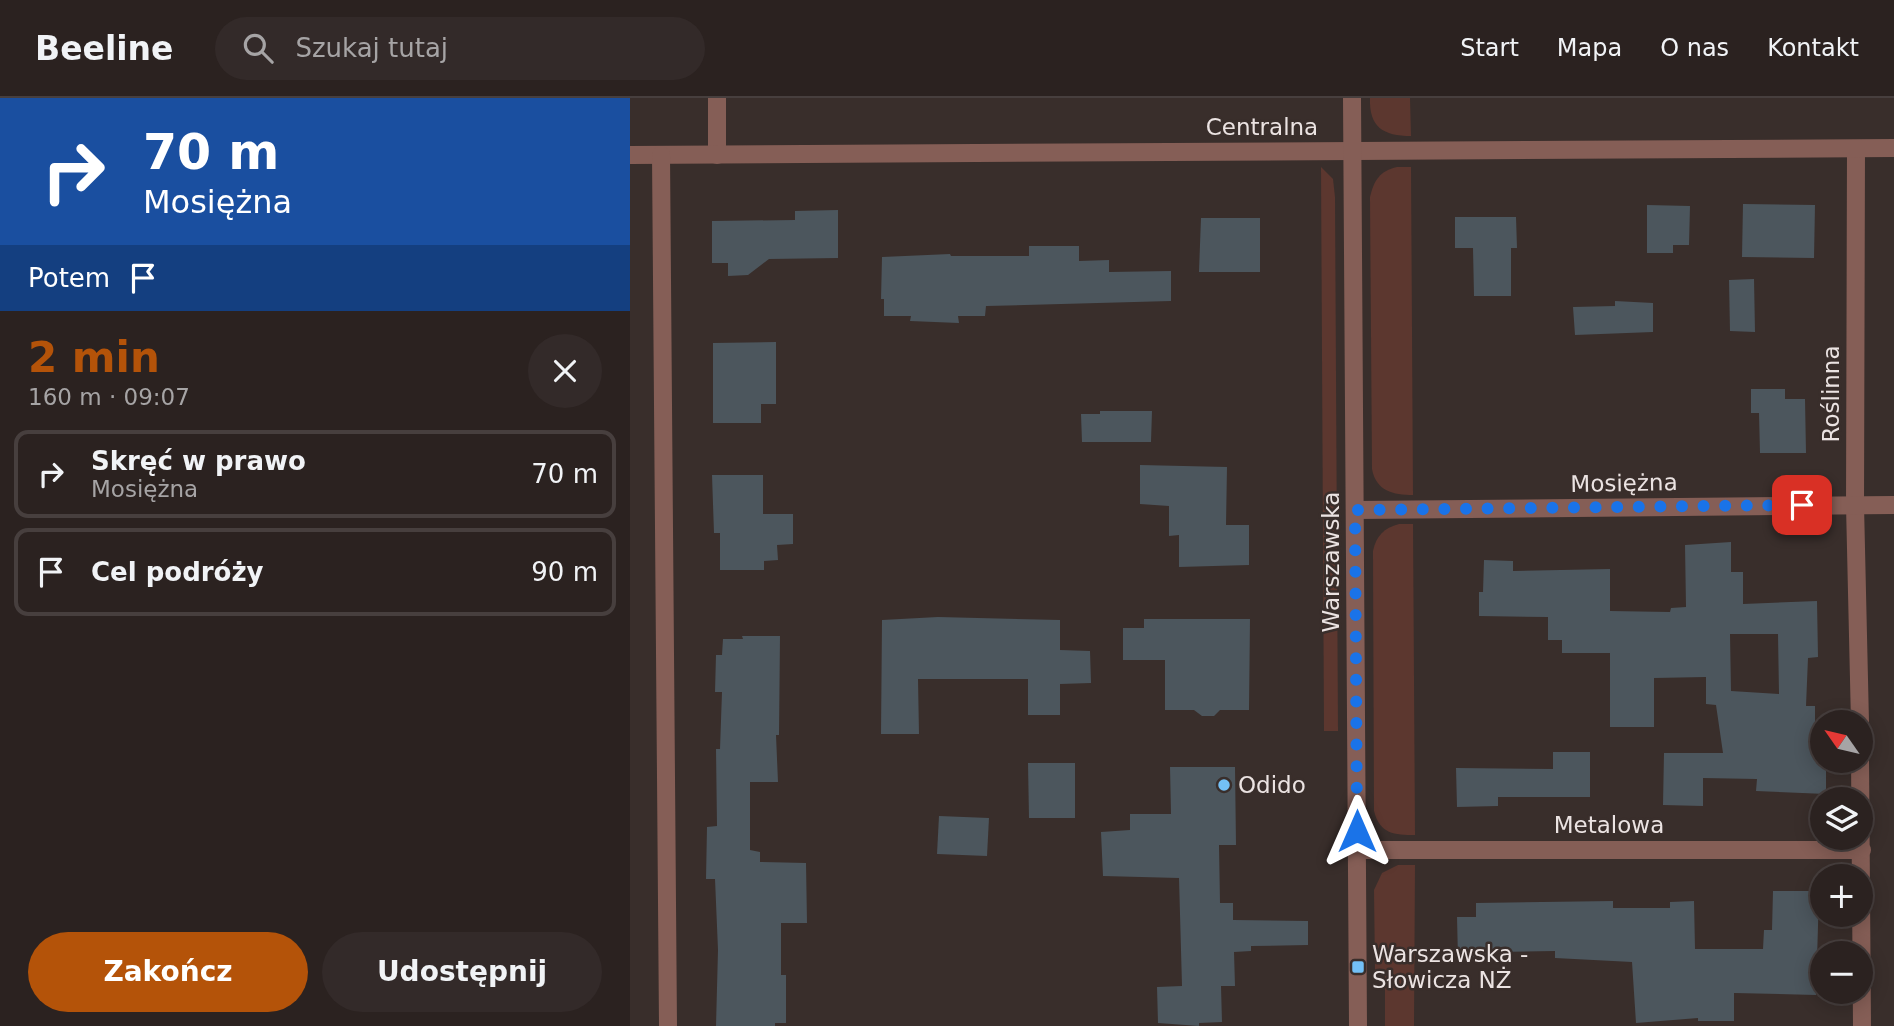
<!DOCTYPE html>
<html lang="pl">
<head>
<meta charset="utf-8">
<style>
  :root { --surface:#2b2220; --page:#332a29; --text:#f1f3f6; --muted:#a6a4a5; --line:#473f3e; --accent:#b45309 }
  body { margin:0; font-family:"DejaVu Sans",sans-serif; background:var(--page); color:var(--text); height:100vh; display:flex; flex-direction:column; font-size:26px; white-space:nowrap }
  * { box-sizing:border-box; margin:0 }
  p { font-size:23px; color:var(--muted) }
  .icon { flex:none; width:38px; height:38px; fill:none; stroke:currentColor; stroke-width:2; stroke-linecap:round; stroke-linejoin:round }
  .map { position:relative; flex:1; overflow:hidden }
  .sheet { display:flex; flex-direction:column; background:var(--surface); width:630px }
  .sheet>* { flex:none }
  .hud { background:#1a4fa0; color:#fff; overflow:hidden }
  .needle { width:46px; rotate:304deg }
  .buttons { position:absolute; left:1180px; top:612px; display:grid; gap:14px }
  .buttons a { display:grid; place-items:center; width:63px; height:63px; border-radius:50%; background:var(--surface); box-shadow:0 4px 18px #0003,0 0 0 2px var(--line); font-size:35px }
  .pin { position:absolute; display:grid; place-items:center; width:60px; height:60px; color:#fff; margin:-30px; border-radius:14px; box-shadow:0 4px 10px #0006 }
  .me { position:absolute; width:77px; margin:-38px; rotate:0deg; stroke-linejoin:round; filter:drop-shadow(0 0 5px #0008) }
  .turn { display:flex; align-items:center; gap:24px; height:147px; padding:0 28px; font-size:32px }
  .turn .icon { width:91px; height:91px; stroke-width:2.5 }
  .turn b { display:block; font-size:49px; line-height:60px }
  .then { display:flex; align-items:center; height:66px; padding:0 28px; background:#0003; gap:14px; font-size:26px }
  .round { display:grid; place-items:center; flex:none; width:74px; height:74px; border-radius:37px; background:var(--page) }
  .summary { display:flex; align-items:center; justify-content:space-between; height:119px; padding:0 28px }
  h1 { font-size:42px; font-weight:800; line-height:52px; color:var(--accent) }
  .action { display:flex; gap:14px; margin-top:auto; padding:14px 28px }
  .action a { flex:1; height:80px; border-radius:42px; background:var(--accent); color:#fff; font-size:28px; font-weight:800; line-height:80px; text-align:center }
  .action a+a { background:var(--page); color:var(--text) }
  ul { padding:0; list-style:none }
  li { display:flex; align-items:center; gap:21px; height:88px; margin:0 14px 10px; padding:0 14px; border:4px solid var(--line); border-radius:14px }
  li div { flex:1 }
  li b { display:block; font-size:26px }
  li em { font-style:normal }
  header { display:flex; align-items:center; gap:42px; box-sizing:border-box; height:98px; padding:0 35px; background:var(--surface); border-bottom:2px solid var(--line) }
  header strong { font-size:33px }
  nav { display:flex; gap:38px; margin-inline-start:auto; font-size:24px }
  .search { width:490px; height:63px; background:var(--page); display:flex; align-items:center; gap:18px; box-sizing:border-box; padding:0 24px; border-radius:38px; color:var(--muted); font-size:26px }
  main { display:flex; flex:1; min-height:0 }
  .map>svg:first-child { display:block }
  .green { fill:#5c372f }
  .building { fill:#4c565d; fill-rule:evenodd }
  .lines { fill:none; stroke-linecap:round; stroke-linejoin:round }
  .minor { stroke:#855e56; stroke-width:18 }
  .tertiary { stroke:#855e56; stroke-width:18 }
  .route { stroke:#1a73e8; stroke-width:12; stroke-dasharray:0 21.6 }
  .poi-dot { fill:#73c0f6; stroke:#392e2b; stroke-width:2.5 }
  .labels { text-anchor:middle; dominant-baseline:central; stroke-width:5; stroke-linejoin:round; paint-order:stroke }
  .street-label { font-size:23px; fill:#ebe3e2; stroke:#392e2b }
  .poi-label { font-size:23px; fill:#ebe3e2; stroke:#392e2b; text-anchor:start }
</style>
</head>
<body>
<header>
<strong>Beeline</strong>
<div class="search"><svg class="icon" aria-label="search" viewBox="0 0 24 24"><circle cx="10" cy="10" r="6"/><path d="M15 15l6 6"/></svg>Szukaj tutaj</div>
<nav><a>Start</a><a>Mapa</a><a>O nas</a><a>Kontakt</a></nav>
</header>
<main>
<section class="sheet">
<div class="hud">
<div class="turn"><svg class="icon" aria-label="right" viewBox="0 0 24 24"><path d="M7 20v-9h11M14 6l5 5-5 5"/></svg><div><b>70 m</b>Mosiężna</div></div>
<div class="then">Potem<svg class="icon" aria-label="arrive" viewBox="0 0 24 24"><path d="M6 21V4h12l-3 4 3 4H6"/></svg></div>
</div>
<div class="summary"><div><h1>2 min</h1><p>160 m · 09:07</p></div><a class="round"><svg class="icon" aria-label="close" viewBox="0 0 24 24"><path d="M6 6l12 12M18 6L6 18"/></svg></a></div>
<ul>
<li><svg class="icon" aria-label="right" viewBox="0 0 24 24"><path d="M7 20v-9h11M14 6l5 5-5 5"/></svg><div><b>Skręć w prawo</b><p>Mosiężna</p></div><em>70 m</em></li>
<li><svg class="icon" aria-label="arrive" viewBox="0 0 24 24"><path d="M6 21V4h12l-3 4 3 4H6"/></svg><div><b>Cel podróży</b></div><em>90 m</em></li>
</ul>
<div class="action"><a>Zakończ</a><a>Udostępnij</a></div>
</section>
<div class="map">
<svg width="1264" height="928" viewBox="0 0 1264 928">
  <rect width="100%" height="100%" fill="#392e2b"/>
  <g class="green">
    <path d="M740 0H780L781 38C753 38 739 29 740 0Z"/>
    <path d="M691 69 703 81 705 99 708 633H694Z"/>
    <path d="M767 69H781L783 397C763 397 746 393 742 371L740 99C744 82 750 73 767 69Z"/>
    <path d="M769 426H783L785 737C764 737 750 736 744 713L743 453C746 438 754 430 769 426Z"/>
    <path d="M768 767H785L784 928H755V873L745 872 744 792 752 775Z"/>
  </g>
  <g class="building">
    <path d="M1113 106 1185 107 1184 160 1112 159Z"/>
    <path d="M1017 107 1060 108 1059 147H1043V155H1017Z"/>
    <path d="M208 112V160L139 161 118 177 98 178V165H82V123L165 122V113Z"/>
    <path d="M825 119H886L887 150H881V198H844L843 150H825Z"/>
    <path d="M571 120H630V174H569Z"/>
    <path d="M399 148H449V163L479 162V174L541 173V203L356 208 355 218H328L329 225 280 223 281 218H254V201H251L252 159 320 156 321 158H399Z"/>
    <path d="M1124 181 1125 234 1100 233 1099 182Z"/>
    <path d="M985 203 1023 205V234L945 237 943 209 985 208Z"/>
    <path d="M146 244V306H131V325H83V245Z"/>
    <path d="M1121 291H1155V301H1175L1176 355H1130L1129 315H1121Z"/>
    <path d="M470 313H522L521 344H452L451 316H470Z"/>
    <path d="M510 367 597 369 596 427H619V467L549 469V437L539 438V408L510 406Z"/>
    <path d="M82 377H133V416H163V446L147 447 148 462 134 463V472H90V435H84Z"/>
    <path d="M1101 444V474H1113V506L1187 503 1188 559 1178 560 1176 608H1185V662L1196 663V696L1126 693 1127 681 1073 680V708L1033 707 1034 655H1093L1086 607 1076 606V579L1024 580V629H980V555H932V542H918V519L849 518V494H853L854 462 883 463V473L980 471V513L1040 514 1041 510 1056 509 1055 447ZM1100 536H1148L1149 596 1101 593Z"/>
    <path d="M308 519 430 522V552L460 553 461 585 430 586V617H398V581H288L289 636H251L252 522Z"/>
    <path d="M514 521H620L619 612H590L584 618H572L564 612H535V562H493V530H514Z"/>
    <path d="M112 538H150L149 637H146L148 684H120V752L130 754V764L176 765 177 825H151V877H156V925H145V928H86L88 852 85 781H76L77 729 87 728 86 651H90L92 594H85L86 557H92L93 541H113Z"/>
    <path d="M923 654H960V699H868V708L827 709 826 670 923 671Z"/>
    <path d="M398 665H445V720H399Z"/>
    <path d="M540 669H605L606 747H589L590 805H603V822L678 823V847L621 848V853L604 854 605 888H591L592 924 569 925V928L528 925 527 889 552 888 549 780 473 778 471 734 500 732V716H541Z"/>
    <path d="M309 718 359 720 357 758 307 756Z"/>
    <path d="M1143 793H1189L1186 897 1104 895V923H1068V920L1006 925 1002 864 925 860V853L865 854V862L828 861 827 819H846V805L983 803V810H1040V804L1064 803 1065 851H1133L1134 832H1142Z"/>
  </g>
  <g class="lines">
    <g class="minor">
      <path d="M87 0V57"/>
      <path d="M1226 51 1225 407 1230 625"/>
      <path d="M0 57 1264 50"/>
      <path d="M31 57 38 928"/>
      <path d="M725 412 1264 407"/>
      <path d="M1230 660 1232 928"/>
      <path d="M727 752H1232"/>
    </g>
    <path class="tertiary" d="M722 0 728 928"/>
  </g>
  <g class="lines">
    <path class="route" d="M727 733 725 412 1172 407"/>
  </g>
  <g class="poi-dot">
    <circle cx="594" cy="687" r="7"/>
    <rect x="721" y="862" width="14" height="14" rx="3.5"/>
  </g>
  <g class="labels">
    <g class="street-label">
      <text x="632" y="29">Centralna</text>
      <text transform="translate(1201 296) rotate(-90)">Roślinna</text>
      <text transform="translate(994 385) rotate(-1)">Mosiężna</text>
      <text transform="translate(701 464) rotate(-90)">Warszawska</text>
      <text x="979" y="727">Metalowa</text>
    </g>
    <g class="poi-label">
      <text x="608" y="687">Odido</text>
      <text x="742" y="856">Warszawska -<tspan x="742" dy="26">Słowicza NŻ</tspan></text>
    </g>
  </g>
</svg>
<div class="buttons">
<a><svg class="needle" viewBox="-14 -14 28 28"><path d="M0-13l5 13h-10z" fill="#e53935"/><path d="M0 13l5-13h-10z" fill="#a6a4a5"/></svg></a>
<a><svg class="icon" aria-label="layers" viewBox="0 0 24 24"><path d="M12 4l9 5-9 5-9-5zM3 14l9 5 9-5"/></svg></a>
<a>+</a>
<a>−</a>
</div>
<div class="pin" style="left:1172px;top:407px;background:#d93025"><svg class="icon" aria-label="arrive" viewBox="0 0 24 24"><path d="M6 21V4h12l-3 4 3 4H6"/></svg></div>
<svg class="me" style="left:727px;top:733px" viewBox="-20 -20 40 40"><path d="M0-17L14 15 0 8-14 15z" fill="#1a73e8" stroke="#fff" stroke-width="4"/></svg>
</div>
</main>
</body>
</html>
